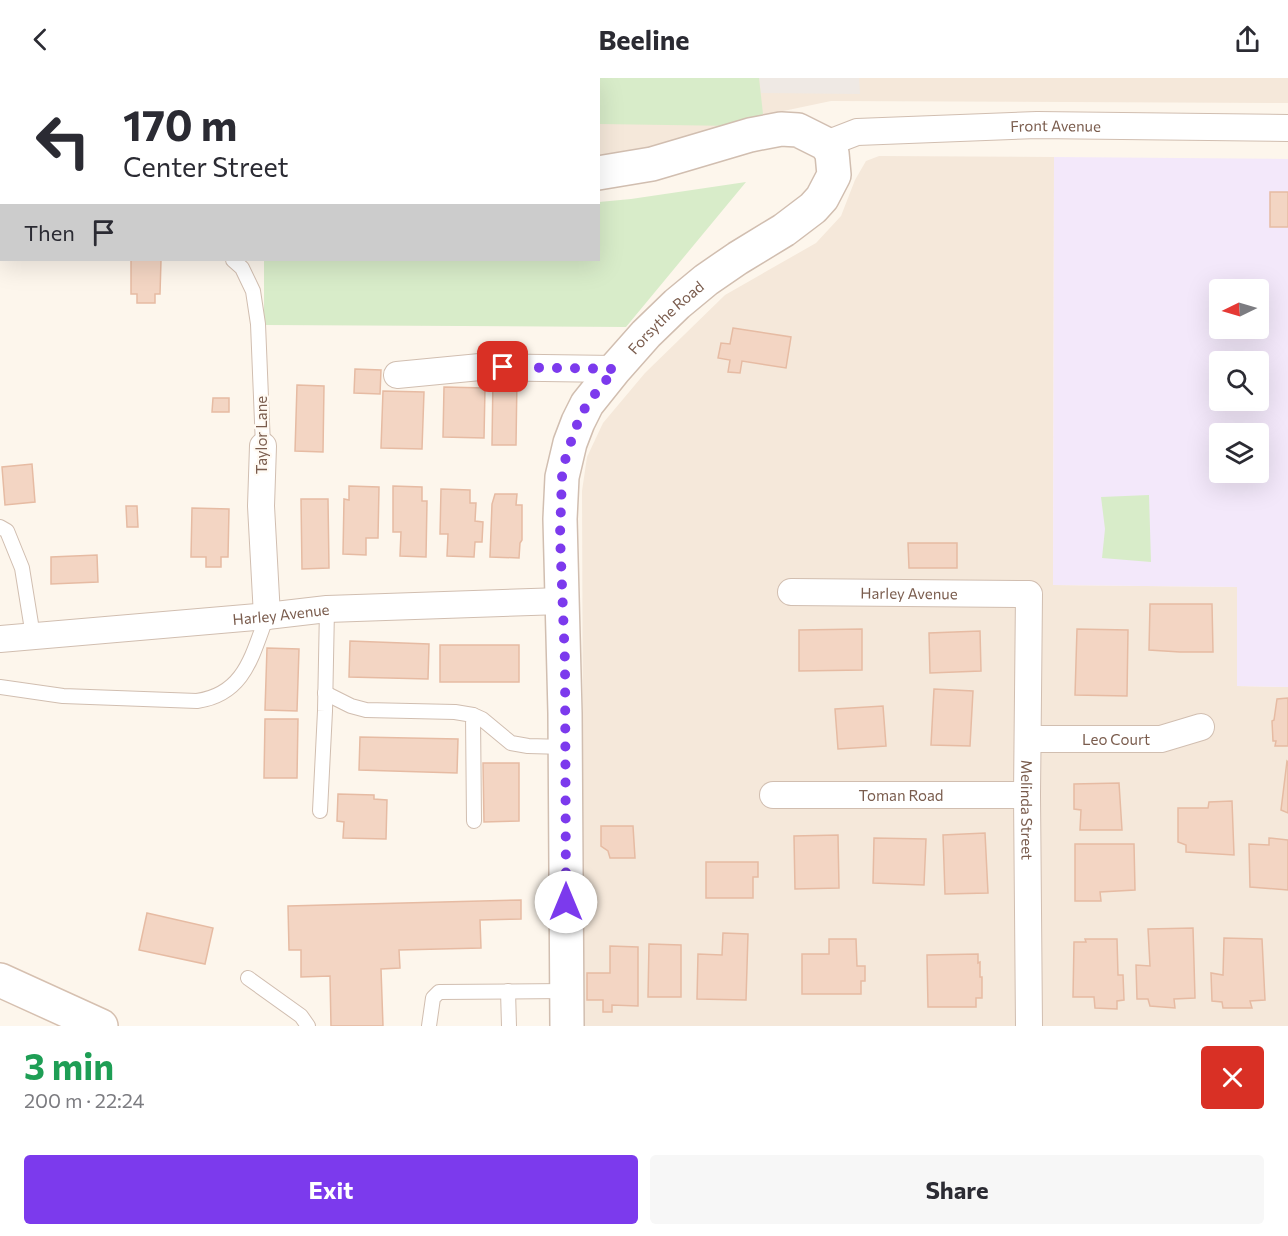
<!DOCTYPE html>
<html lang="en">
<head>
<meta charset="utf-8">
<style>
  :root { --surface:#fff; --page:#f7f7f7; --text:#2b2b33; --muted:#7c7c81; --accent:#7c3aed }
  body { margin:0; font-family:Commissioner,sans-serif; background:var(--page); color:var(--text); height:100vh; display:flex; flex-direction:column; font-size:22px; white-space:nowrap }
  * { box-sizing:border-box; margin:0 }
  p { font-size:20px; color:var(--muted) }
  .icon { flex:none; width:33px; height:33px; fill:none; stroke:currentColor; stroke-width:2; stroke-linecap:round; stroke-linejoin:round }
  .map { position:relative; height:948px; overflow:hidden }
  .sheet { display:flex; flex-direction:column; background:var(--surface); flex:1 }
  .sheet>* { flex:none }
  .banner { position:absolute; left:0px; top:0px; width:600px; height:183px; box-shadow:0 6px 24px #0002; background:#fff; color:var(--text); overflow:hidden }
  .needle { width:39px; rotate:265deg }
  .fabs { position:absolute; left:1209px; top:201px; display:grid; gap:12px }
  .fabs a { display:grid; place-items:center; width:60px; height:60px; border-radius:6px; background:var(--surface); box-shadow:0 6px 24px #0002; font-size:30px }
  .pin { position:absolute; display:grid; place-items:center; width:51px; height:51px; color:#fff; margin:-26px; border-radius:12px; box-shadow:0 3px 9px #0006 }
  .me { position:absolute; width:66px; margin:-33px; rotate:0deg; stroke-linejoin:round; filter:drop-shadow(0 0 4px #0008) }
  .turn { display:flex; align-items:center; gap:21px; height:126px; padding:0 24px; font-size:27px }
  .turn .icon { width:78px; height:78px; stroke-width:2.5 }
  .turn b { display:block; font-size:42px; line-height:51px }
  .then { display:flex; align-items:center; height:57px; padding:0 24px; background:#0003; gap:12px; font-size:22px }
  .round { display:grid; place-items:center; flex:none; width:63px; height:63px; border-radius:6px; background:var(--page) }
  .head { display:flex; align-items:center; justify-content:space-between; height:102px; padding:0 24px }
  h1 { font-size:36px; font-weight:700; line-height:45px; color:#1e9e55 }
  .button { display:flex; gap:12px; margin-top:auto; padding:12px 24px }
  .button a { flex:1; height:69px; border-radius:6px; background:var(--accent); color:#fff; font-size:24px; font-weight:700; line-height:69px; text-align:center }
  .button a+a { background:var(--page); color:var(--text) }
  header { display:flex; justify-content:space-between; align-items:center; height:78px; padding:0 24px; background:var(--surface); font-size:27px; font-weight:700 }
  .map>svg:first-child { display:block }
  .residential { fill:#f5e8da }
  .industrial { fill:#efe9e4 }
  .education { fill:#f3e8fa; fill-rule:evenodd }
  .green { fill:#d8ecc9 }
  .building { fill:#f3d5c3; stroke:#e6bba3; stroke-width:1.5 }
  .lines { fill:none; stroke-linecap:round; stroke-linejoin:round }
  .service-casing { stroke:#d1beb0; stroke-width:16 }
  .minor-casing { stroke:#d1beb0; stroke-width:28 }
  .tertiary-casing { stroke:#d1beb0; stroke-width:36 }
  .secondary-casing { stroke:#d6c0b0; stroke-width:36 }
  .service { stroke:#fff; stroke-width:14 }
  .minor { stroke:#fff; stroke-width:26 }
  .tertiary { stroke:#fff; stroke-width:33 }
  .secondary { stroke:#fff; stroke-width:33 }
  .route { stroke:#7c3aed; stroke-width:10; stroke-dasharray:0 18 }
  .labels { text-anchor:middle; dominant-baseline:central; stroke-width:4.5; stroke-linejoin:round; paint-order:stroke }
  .street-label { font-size:15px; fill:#7a5c4d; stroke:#fffaf3 }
</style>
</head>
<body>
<header><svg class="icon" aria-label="back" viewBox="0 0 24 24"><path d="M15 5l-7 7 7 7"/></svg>Beeline<svg class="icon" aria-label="share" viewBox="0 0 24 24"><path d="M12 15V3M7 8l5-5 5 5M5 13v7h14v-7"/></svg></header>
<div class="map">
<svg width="1288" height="948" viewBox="0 0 1288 948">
  <rect width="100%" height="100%" fill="#fdf6ec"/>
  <g class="residential">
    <path d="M363 0H1288V25L831 23 760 38 649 70 599 78 598 2H364Z"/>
    <path d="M879 78 1054 79 1053 507 1237 509V608L1288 609V948H584L582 413 587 379 603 345 645 295 725 217 816 165 841 138 855 102 866 83Z"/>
  </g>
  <path class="industrial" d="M759 0H859L860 16 761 15Z"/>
  <path class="education" d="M1054 79 1288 81V609L1237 608V509L1053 507ZM1220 212H1258V250H1220ZM1220 284H1258V322H1220ZM1220 356H1258V394H1220Z"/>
  <g class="green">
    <path d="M518 0H759L763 36 735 48 599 46 598 2H519Z"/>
    <path d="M746 104 626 249 264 247V182H598L599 124 631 121Z"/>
    <path d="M1149 417 1151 484 1102 480 1105 451 1101 419Z"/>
  </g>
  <g class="building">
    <rect x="1270" y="114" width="18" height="35"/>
    <path d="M131 182H161L160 216H155V225H137V216H131Z"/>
    <path d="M733 250 791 259 786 290 742 283 740 295 728 294 730 282 718 280 721 265 730 266Z"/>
    <path d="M355 291 381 292 380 316 354 315Z"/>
    <path d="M493 299 517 300 516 367H492Z"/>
    <path d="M297 307 324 308 323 374 295 373Z"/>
    <path d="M444 309 485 310 484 360 443 359Z"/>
    <path d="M383 313 424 314 422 371 381 370Z"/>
    <path d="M213 320H229V334H212Z"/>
    <path d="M32 386 35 424 5 427 2 389Z"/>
    <path d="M349 408 379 409 378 460H366V477L343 476 344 421 349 422Z"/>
    <path d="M393 408 422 409V423H427L426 479 400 478 401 454H393Z"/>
    <path d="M441 411 470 412V425H476L475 443 483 444 482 464H475L474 479 447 478 448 456H440Z"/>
    <path d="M495 416H517L516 427H522V462L520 465 519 480 490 479 492 426Z"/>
    <path d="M301 421H328L329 490 302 491Z"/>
    <path d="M126 428H137L138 449H127Z"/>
    <path d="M192 430 229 431 228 479H221V489H206V479H191Z"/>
    <path d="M908 465H957V490H909Z"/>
    <path d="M97 477 98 504 51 506V479Z"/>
    <path d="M1150 526H1212L1213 574H1180L1149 572Z"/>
    <path d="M862 551V592L799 593V552Z"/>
    <path d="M1077 551 1128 552 1127 618 1075 617Z"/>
    <path d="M980 553 981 593 930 595 929 555Z"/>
    <path d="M350 563 429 566 428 601 349 599Z"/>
    <rect x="440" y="567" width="79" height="37"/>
    <path d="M267 570 299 571 297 633 265 632Z"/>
    <path d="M934 611 973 613 970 668 931 667Z"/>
    <path d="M1288 620V668H1275L1276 663H1273L1272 643 1274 642 1277 621Z"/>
    <path d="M883 628 886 668 838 671 835 631Z"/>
    <path d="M265 641H298L297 700H264Z"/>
    <path d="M360 659 458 661 457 695 359 692Z"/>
    <path d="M1287 683 1288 684V735L1281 732Z"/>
    <path d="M483 685H519V743L484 744Z"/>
    <path d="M1119 705 1122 752H1080L1081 732 1074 731V706Z"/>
    <path d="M338 716 374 717V721L387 722 386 761 343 760 344 744 337 743Z"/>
    <path d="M1232 723 1234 777 1186 774V767L1178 764V730H1208L1209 724Z"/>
    <path d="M601 748H633L635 780H610L608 773 601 768Z"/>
    <path d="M985 755 988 815 945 816 943 757Z"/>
    <path d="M838 757 839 810 795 811 794 758Z"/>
    <path d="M874 760 926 761 924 807 873 805Z"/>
    <path d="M1269 760 1288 762V812L1250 809 1249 766 1269 767Z"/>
    <path d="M1075 766H1134L1135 812 1100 814 1101 823H1075Z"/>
    <path d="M706 784H758V799H753V820H706Z"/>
    <path d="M521 822V841L480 842 481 870 399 872 400 890 381 891 383 948H331L330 898 301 899V872H289L288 828Z"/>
    <path d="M147 835 213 850 205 886 139 872Z"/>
    <path d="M1193 850 1195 920 1174 921 1175 930 1150 928 1148 921H1137L1136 887 1150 888 1148 851Z"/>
    <path d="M723 855 748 856 746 922 697 921 698 876 722 877Z"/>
    <path d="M1224 860 1262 861 1265 922 1250 923 1252 930H1223L1222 924 1212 923 1211 895 1223 897Z"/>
    <path d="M829 861H856L857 888H865V903H861V916H802V876H829Z"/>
    <path d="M1085 861H1117L1118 897H1123L1124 922 1117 923V931L1095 930 1094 919H1073L1074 864H1086Z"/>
    <path d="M649 866 681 867V919H648Z"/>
    <path d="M610 868 638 869V928L612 927V934H603V922H587V895H610Z"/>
    <path d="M978 876V885L980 884V899H982V920H976V929H928L927 877Z"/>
  </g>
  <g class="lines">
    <g class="service-casing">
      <g id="service">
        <path d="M0 124H2"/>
        <path d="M233 182 242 190 253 213 258 246 263 368"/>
        <path d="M0 449 7 453 22 490 33 558"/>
        <path d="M0 609 63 618 197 623C245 616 252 577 267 538"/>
        <path d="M325 615 351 628 366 632 455 634 473 637 474 743"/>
        <path d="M473 637 482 641 511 665 528 668 565 669"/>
        <path d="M320 733 325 633 327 531"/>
        <path d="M248 900 301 938 308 948"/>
        <path d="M508 913 509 948"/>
        <path d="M429 948 433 920 439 914 566 913"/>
      </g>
    </g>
    <g class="minor-casing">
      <g id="minor">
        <path id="s1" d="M826 66 857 54 1037 47 1288 50"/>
        <path d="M397 297 480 289 615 291"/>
        <path d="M263 368 261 428 267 538"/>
        <path id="s2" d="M791 514 1029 516 1027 717 1029 948"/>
        <path id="s3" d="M0 561 267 538 327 531 562 523"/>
        <path id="s4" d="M1029 661H1161L1201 649"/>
        <path id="s5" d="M773 717H1027"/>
      </g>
    </g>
    <g class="tertiary-casing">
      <g id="tertiary">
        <path d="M339 0 341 2"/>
        <path id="s6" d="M567 948 565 635 560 441 562 399 570 365 578 344 587 326 615 291 646 256 677 226 706 202 738 180 784 152 813 130 822 120 834 97 832 75 826 66 798 52 781 51 750 57 652 86 598 95"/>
      </g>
    </g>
    <g class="secondary-casing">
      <path id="secondary" d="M0 902 101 948"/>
    </g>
    <use href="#service" class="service"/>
    <use href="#minor" class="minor"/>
    <use href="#tertiary" class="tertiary"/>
    <use href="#secondary" class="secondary"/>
  </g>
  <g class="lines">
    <path class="route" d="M503 289 615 291 587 326 578 344 566 378 562 399 560 457 565 584 566 824"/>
  </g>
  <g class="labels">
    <g class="street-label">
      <text stroke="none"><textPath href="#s1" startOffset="232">Front Avenue</textPath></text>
      <text stroke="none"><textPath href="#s6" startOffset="744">Forsythe Road</textPath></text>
      <text transform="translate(261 357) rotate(-90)">Taylor Lane</text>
      <text stroke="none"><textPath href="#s2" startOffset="118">Harley Avenue</textPath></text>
      <text stroke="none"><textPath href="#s3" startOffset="282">Harley Avenue</textPath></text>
      <text stroke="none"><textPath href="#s4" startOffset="87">Leo Court</textPath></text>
      <text stroke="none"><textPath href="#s5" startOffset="128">Toman Road</textPath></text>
      <text stroke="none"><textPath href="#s2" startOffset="454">Melinda Street</textPath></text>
    </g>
  </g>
</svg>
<div class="fabs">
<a><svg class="needle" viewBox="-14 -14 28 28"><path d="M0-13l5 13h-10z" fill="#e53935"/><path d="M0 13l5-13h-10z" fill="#7c7c81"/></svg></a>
<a><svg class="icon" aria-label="search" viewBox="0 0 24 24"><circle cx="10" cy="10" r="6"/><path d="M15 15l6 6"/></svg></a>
<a><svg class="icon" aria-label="layers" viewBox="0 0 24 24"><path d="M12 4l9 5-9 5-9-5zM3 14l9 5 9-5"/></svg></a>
</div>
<div class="pin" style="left:503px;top:289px;background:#d93025"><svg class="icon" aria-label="arrive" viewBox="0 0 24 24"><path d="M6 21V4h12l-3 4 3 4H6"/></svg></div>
<svg class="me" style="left:566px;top:824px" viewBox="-20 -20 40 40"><circle r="19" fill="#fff"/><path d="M0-13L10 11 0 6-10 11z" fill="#7c3aed"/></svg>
<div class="banner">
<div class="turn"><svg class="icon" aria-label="left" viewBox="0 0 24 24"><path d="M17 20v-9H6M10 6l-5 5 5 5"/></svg><div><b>170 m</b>Center Street</div></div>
<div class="then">Then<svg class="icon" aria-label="arrive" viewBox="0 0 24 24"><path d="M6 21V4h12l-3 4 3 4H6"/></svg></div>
</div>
</div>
<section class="sheet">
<div class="head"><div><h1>3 min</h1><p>200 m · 22:24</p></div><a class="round" style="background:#d93025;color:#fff"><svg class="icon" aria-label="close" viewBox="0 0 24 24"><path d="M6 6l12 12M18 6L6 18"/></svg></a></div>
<div class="button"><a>Exit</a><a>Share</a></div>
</section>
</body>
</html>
